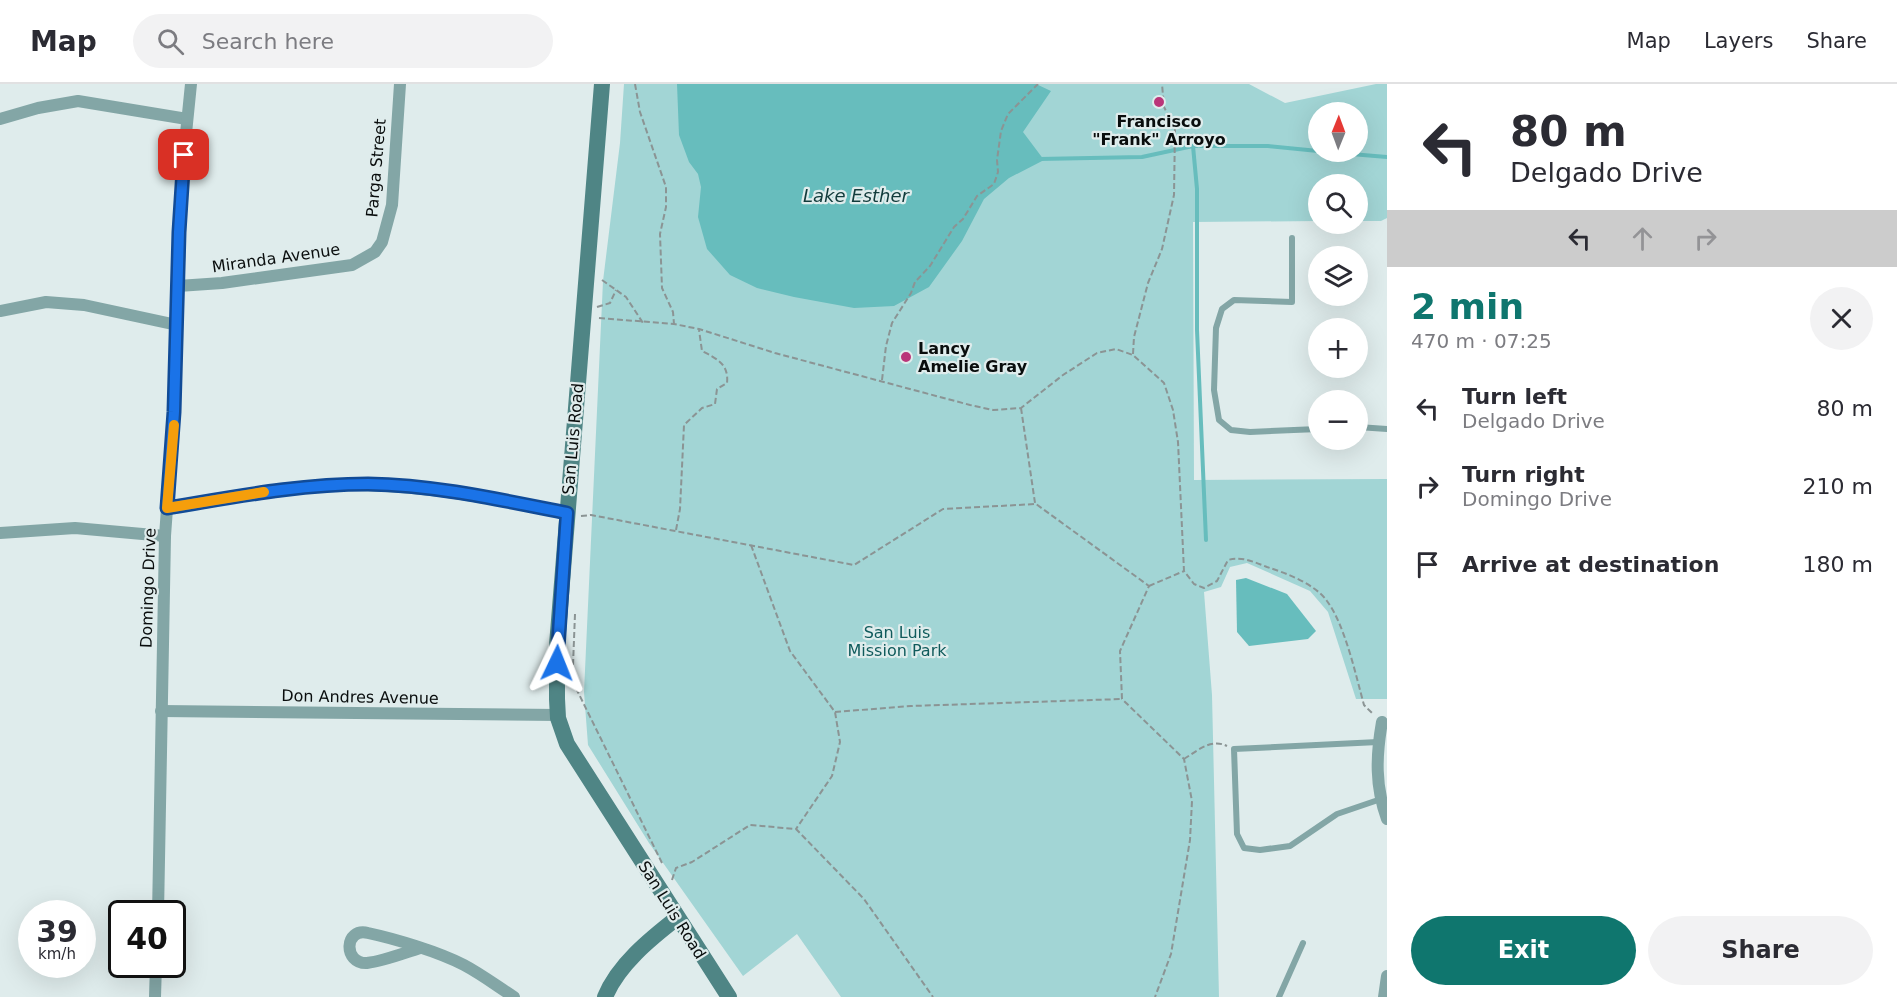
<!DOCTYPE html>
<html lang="en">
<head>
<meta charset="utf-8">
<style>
  :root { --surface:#fff; --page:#f2f2f3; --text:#2b2b33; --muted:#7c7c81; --line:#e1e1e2; --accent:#0f766e }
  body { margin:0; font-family:"DejaVu Sans",sans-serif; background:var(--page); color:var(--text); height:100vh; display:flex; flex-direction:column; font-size:22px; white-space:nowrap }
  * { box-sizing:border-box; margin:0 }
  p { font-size:20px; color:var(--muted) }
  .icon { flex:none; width:33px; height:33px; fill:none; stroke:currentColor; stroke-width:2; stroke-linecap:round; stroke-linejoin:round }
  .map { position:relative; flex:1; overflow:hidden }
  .side { display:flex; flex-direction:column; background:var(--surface); width:510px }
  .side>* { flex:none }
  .guide { background:#fff; color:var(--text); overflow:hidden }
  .needle { width:39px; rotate:1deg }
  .fabs { position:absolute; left:1308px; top:18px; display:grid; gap:12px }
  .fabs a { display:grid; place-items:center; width:60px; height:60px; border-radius:50%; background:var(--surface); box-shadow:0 6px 24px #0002; font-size:30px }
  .speed { position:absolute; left:18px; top:816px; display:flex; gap:12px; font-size:30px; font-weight:700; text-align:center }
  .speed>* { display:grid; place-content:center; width:78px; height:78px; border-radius:50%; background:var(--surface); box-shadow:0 6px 24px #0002; line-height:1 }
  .speed small { font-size:15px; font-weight:400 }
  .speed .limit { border:3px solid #111; border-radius:9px; background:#fff; color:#111 }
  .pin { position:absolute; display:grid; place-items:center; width:51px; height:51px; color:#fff; margin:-26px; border-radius:12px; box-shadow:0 3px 9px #0006 }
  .me { position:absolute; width:66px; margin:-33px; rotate:2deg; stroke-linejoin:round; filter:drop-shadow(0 0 4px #0008) }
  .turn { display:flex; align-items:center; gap:21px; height:126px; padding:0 24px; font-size:27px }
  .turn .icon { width:78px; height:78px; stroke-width:2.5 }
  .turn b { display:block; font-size:42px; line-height:51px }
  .lanes { display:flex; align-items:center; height:57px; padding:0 24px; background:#0003; justify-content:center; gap:30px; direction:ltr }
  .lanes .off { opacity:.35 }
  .round { display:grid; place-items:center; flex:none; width:63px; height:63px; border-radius:32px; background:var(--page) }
  .overview { display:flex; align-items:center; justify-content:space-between; height:102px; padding:0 24px }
  h1 { font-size:36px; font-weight:700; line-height:45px; color:var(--accent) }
  .button { display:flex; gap:12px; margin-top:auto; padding:12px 24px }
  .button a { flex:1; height:69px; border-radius:36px; background:var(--accent); color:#fff; font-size:24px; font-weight:700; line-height:69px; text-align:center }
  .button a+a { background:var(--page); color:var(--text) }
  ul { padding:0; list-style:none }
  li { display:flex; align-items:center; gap:18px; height:78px; padding:0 24px }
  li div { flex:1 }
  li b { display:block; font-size:22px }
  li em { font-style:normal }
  header { display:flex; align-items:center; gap:36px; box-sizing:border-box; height:84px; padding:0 30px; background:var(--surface); border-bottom:2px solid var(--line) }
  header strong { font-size:28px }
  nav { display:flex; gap:33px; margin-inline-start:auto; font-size:21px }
  .search { width:420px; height:54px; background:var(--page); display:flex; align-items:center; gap:15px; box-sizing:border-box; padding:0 21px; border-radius:33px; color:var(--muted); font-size:22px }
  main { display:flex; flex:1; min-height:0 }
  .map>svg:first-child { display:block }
  .green { fill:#a2d5d5; fill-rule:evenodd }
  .water { fill:#67bdbd }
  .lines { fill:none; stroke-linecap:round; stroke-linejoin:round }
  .stream { stroke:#67bdbd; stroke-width:4 }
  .path { stroke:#8b9494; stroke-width:2; stroke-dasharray:6 3; stroke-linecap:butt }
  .lane { stroke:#83a6a6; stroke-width:6 }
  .street { stroke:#83a6a6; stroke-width:12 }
  .secondary { stroke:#4f8585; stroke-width:16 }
  .route-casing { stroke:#114b97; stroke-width:15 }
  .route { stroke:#1a73e8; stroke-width:10 }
  .slow { stroke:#f59e0b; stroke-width:10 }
  .poi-dot { fill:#ba3579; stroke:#dfecec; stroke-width:2 }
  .labels { text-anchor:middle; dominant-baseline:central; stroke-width:4.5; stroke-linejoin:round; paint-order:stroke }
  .poi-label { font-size:16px; font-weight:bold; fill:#090d0d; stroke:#dfecec }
  .street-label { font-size:16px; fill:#090d0d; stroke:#dfecec }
  .park-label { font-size:16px; fill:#105b5c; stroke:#dfecec }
  .water-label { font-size:18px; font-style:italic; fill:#113b3b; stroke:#dfecec }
</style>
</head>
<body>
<header>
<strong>Map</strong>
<div class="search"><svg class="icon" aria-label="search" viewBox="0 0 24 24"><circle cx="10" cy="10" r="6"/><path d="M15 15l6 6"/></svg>Search here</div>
<nav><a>Map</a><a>Layers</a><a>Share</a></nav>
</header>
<main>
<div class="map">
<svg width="1387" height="913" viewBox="0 0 1387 913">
  <rect width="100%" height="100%" fill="#dfecec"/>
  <path class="green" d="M624 0H1249L1285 19 1376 0H1387V134L1381 137H1358V100H1318V137L1193 138 1194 396 1387 395V615H1356L1328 528 1310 507 1247 479 1230 483 1221 503 1204 508 1212 611 1219 913H841L797 850 743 892 649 759 588 661 584 608 603 197 620 59ZM1318 28H1358V68H1318Z"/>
  <g class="water">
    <path d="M677 0H1036L1051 7 1023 48 1044 76 1009 94 984 115 962 157 929 203 894 222 854 224 794 213 757 204 730 191 707 165 698 133 701 103 698 90 689 78 679 51Z"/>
    <path d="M1246 494 1287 510 1316 547 1308 555 1249 562 1237 548 1236 496Z"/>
  </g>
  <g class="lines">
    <g class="stream">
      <path d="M1193 62 1197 105V246L1206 456"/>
      <path d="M1327 68 1387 73"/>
      <path d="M1039 75 1142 73 1193 62H1268L1318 67"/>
    </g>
    <g class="path">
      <path d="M635 0 640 28 666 103V123L660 150 662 204 673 228 674 240"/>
      <path d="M602 196 626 213 643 239"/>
      <path d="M597 223 610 219 616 206"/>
      <path d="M599 234 674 240 699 245 775 269 970 321 993 326 1021 324 1063 291 1097 269 1116 265 1133 271 1164 299 1173 326 1178 358 1184 487 1194 500 1204 504 1217 497 1228 476C1242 472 1254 478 1267 483 1286 489 1315 500 1327 517 1345 541 1356 592 1364 621L1373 630"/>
      <path d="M1133 270 1134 253 1148 199 1162 165 1174 111 1175 44 1164 23 1162 0"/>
      <path d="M882 296 886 262 892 239 911 209 915 198 930 182 954 143 963 135 977 112 994 100 998 88 997 76 1001 47 1008 30 1038 0"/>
      <path d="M1021 324 1035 419"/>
      <path d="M581 432 591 431 854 481 943 425 1036 420 1149 502 1120 567 1122 615 1184 675 1192 717 1190 756 1171 870 1155 913"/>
      <path d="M676 446 680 425 684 341 702 324 715 320 717 305 727 299C729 280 717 275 702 267L699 246"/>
      <path d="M751 461 790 567 835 628 840 658 832 692 796 745"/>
      <path d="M1149 502 1184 487"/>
      <path d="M573 581 575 530"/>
      <path d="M572 596 662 779"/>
      <path d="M835 628 911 622 1122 615"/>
      <path d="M1184 675C1197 667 1211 654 1227 662"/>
      <path d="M672 796 676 784 692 778 750 741 796 745 864 815 933 913"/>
    </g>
    <g class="lane">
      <path d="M1292 154V218L1234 216 1222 225 1216 244 1214 306 1219 336 1231 346 1250 348 1318 345"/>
      <path d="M1358 343 1387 345"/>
      <path d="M1378 658 1234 665 1237 750 1244 764 1260 766 1290 762 1337 730 1381 715"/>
      <path d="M1279 913 1303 859"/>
    </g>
    <g class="street">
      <path d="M0 35 38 24 78 17 187 35"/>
      <path d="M178 202 222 199 352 181 375 168 382 158 392 121 400 0"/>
      <path d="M0 227 46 218 84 221 177 241"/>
      <path d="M167 424C221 415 276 403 331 401 412 398 489 414 568 429"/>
      <path d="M0 449 75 444 165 452"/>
      <path d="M161 627 558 631"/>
      <path d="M1382 638C1376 672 1375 702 1387 735"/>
      <path d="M158 830 165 452 174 328 182 89 191 0"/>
      <path d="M420 864C404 869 384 877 367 879 343 880 344 843 368 849 396 855 439 868 464 881 481 890 497 902 514 913"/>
      <path d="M155 913 156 880"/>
      <path d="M1384 913 1387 892"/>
    </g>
    <g class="secondary">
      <path d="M602 0 557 561V615L558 634 567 660 729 913"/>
      <path d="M605 913C618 881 650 855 677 834"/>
    </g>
  </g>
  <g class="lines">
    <g class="route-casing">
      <path id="route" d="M184 71 179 148 174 328 167 424C234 413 300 400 368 400 435 401 501 416 567 429L557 579"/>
    </g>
    <use href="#route" class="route"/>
    <path class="slow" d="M174 341 167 424 264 408"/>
  </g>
  <g class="poi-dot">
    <circle cx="1159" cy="18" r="6"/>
    <circle cx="906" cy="273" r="6"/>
  </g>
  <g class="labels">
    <g class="poi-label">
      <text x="1159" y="37">Francisco<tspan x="1159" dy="18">"Frank" Arroyo</tspan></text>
      <text x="918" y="264" text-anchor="start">Lancy<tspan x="918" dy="18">Amelie Gray</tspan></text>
    </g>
    <g class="street-label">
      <text transform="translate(376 84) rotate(-85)">Parga Street</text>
      <text transform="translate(276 174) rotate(-8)">Miranda Avenue</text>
      <text transform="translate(573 355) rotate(-85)">San Luis Road</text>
      <text transform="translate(148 504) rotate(-88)">Domingo Drive</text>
      <text transform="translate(360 613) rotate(1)">Don Andres Avenue</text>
      <text transform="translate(672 826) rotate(58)">San Luis Road</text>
    </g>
    <g class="park-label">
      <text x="897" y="548">San Luis<tspan x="897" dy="18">Mission Park</tspan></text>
    </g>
    <g class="water-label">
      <text x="856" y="111">Lake Esther</text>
    </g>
  </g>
</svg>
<div class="fabs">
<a><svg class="needle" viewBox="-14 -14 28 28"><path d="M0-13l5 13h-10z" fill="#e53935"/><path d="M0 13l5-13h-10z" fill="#7c7c81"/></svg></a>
<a><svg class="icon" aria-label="search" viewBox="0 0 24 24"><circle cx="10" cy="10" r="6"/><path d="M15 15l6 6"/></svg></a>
<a><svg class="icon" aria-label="layers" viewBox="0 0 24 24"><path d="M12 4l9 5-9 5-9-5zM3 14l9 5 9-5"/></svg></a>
<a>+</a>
<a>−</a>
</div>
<div class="speed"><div>39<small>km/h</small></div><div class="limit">40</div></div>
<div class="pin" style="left:184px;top:71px;background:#d93025"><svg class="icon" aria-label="arrive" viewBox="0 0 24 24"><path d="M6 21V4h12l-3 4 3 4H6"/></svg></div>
<svg class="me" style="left:557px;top:579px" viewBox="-20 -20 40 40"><path d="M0-17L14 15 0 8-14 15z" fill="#1a73e8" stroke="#fff" stroke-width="4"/></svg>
</div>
<section class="side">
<div class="guide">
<div class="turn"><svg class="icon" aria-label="left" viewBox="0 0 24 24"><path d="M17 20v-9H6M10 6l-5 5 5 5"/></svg><div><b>80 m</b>Delgado Drive</div></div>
<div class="lanes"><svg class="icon" aria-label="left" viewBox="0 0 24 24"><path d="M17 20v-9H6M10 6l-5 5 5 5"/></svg><svg class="icon off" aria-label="ahead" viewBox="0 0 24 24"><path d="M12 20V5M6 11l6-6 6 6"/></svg><svg class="icon off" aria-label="right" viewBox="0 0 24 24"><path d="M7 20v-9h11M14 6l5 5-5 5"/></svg></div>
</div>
<div class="overview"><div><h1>2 min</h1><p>470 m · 07:25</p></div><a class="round"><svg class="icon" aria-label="close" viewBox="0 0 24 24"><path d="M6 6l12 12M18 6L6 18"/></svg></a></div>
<ul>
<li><svg class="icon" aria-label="left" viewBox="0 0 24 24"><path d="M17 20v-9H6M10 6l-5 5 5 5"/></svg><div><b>Turn left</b><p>Delgado Drive</p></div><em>80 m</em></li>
<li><svg class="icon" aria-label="right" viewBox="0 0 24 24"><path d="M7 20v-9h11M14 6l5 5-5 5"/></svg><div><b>Turn right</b><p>Domingo Drive</p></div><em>210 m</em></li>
<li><svg class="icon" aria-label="arrive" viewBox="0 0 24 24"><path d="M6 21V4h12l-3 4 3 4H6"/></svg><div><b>Arrive at destination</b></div><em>180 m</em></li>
</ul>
<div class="button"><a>Exit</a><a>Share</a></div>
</section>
</main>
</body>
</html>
